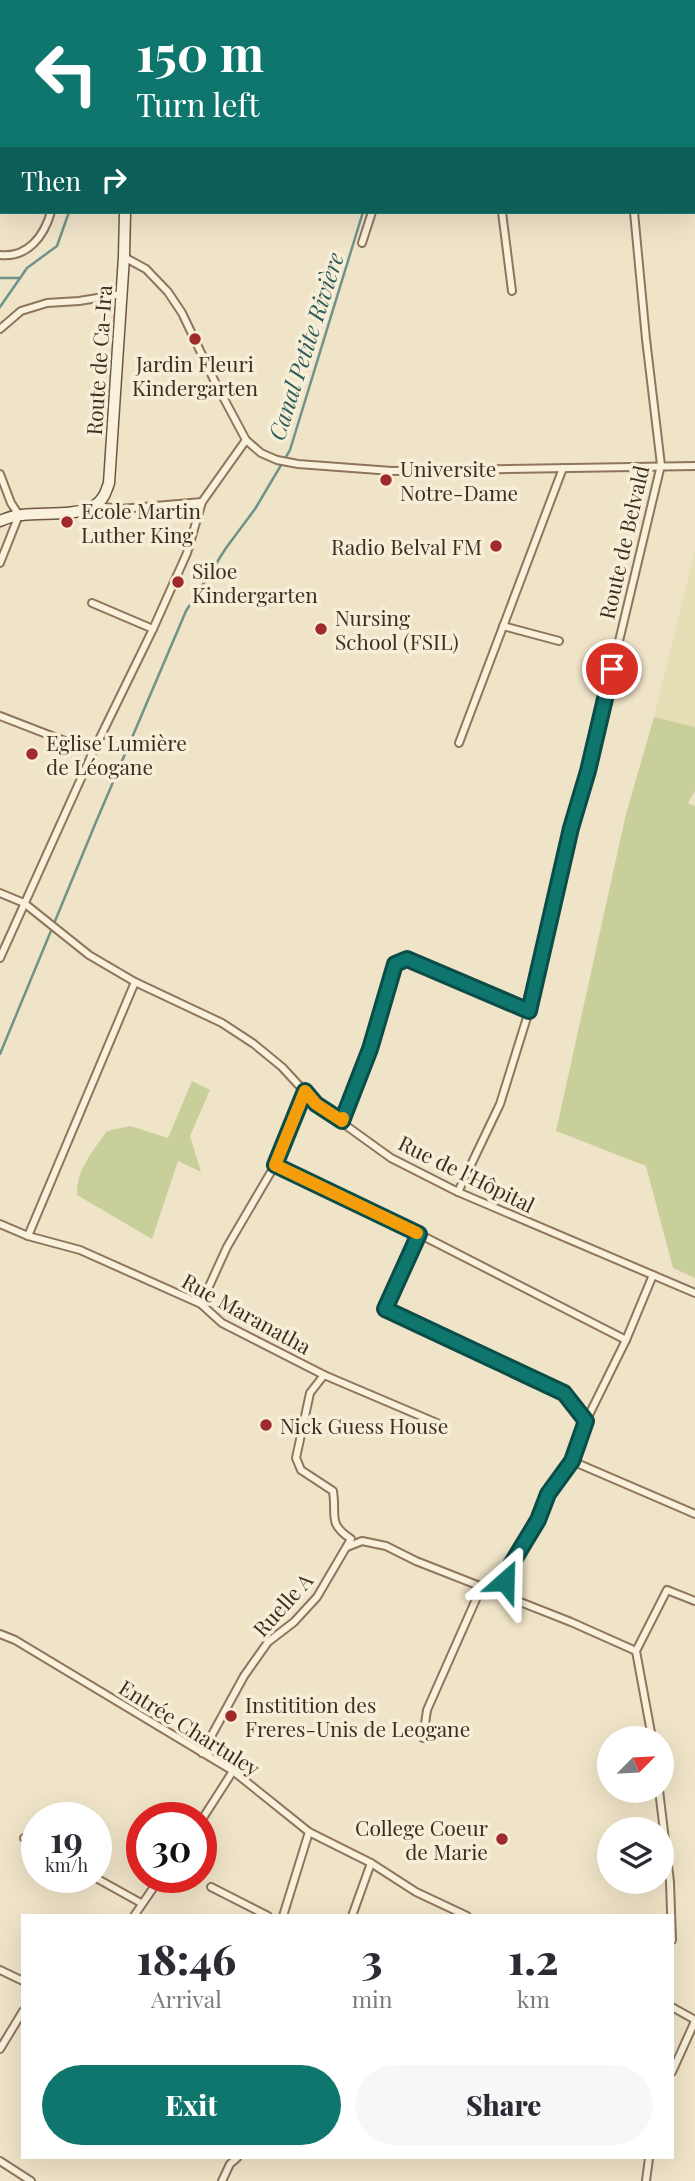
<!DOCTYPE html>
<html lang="en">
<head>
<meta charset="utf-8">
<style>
  :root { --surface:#fff; --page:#f7f7f7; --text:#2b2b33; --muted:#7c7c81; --accent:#0f766e }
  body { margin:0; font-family:"Playfair Display",serif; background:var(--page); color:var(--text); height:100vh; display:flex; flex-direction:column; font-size:26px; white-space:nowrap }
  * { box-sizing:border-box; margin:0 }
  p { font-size:23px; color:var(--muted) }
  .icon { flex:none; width:38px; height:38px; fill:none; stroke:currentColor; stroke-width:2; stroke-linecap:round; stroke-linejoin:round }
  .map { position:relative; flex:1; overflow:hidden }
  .panel { position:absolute; left:21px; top:1914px; width:653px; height:245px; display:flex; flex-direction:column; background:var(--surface); border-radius:0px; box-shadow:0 7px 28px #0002 }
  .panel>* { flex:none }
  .banner { position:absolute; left:0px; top:0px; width:696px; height:214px; box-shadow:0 7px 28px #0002; background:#0f766e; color:#fff; overflow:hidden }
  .needle { width:46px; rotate:66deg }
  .fabs { position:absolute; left:597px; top:1726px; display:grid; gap:14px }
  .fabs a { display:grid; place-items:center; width:77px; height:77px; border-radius:50%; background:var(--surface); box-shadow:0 7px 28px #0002; font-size:35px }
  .speed { position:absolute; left:21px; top:1802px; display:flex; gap:14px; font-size:35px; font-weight:700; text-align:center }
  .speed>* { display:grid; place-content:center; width:91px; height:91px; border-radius:50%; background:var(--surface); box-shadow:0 7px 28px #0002; line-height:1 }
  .speed small { font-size:18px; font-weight:400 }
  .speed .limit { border:10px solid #d22; background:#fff; color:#111 }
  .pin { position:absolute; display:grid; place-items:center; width:60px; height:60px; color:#fff; margin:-30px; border:4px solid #fff; border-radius:50%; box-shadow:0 2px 7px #0007 }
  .me { position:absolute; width:77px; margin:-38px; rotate:25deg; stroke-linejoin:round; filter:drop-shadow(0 0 5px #0008) }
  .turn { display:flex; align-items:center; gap:24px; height:147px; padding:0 21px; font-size:32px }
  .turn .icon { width:91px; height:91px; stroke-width:2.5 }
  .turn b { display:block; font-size:49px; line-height:60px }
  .then { display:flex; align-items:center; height:66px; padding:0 21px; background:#0003; gap:14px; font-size:26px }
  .eta { display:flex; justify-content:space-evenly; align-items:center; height:119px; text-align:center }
  .eta b { font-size:42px; font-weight:800; line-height:49px }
  .primary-button { display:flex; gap:14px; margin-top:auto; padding:14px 21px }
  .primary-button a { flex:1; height:80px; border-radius:42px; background:var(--accent); color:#fff; font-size:28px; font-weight:800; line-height:80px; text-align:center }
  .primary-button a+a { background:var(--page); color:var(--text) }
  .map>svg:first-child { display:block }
  .farmland { fill:#e6deb5 }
  .green { fill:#c9cf9b }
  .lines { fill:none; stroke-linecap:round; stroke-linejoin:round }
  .stream { stroke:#6f938a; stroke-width:2.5 }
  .street-casing { stroke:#8d765c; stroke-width:10 }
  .secondary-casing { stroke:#6f573f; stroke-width:13 }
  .street { stroke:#faf1dc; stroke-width:6 }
  .secondary { stroke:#faf1dc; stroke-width:10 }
  .route-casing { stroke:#0a4d48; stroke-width:18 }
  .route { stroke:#0f766e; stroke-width:12 }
  .slow { stroke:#f59e0b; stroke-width:12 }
  .poi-dot { fill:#9e2a2b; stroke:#f7eed8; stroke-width:2.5 }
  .labels { text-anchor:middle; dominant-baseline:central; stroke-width:7; stroke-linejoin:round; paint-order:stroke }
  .street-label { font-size:21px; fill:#3d2e20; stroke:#f7eed8 }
  .poi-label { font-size:21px; fill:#3d2e20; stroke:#f7eed8; text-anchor:start }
  .water-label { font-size:23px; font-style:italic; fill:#2f5d5a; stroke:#f7eed8 }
</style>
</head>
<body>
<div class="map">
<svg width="695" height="2181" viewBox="0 0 695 2181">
  <rect width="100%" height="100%" fill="#f0e4c8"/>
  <path class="farmland" d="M695 550V727L654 717Z"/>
  <g class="green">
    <path d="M654 717 695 727V791L688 803 695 806V1278L673 1268 646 1166 556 1131 626 814Z"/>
    <path d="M192 1081 210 1090 190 1136 201 1172 178 1161 152 1239 77 1195C76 1170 93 1151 107 1131L130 1126 168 1138Z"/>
  </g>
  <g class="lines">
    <g class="stream">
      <path d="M109 0V2"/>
      <path d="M427 2V0"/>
      <path d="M0 278H20"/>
      <path d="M0 307 27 268 57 246 69 212"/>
      <path d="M0 1054 96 822 186 611 226 548 255 509 290 450 363 212"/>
    </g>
    <g class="street-casing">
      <g id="street">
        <path d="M14 0V2"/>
        <path d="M612 0V2"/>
        <path d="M141 2 142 0"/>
        <path d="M412 2V0"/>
        <path d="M439 2V0"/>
        <path d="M0 152 2 140"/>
        <path d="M502 212 512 291"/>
        <path d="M362 243 372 212"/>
        <path d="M0 255C28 258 44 236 51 212"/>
        <path d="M124 257 146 269 168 292 182 313 214 380 246 440 261 453 277 460 298 464 392 471 695 466"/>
        <path d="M0 329 21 311 47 303 79 301 122 294"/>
        <path d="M0 474 11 503 19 515 0 563"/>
        <path d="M96 506 120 509 202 502"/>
        <path d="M92 603 153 629"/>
        <path d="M503 626 559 641"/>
        <path d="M0 716 93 752"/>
        <path d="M459 743 563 468"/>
        <path d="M0 893 24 903 89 955 135 982 222 1023 254 1044 282 1067 316 1104 391 1158 458 1192 695 1293"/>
        <path d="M0 958 93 752 153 629 187 553 202 502 246 440"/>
        <path d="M342 1121 370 1049 395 964 407 959 529 1011"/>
        <path d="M275 1165 348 1198 370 1212 419 1234 626 1340 586 1421 572 1461 549 1494 538 1520 509 1568 501 1595"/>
        <path d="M458 1192 500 1104 529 1011 571 828 588 771 661 465 646 339 634 212"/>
        <path d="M0 1224 28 1236 80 1250 201 1304 222 1323 324 1375 437 1423"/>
        <path d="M419 1234 385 1309 564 1393 586 1421"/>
        <path d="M28 1236 135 982"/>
        <path d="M201 1304 227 1247 275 1165 305 1091"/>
        <path d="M626 1340 653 1275"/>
        <path d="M572 1461 695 1514"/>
        <path d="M347 1547 362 1541 386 1546 416 1561 571 1622 636 1651"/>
        <path d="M0 1634 15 1640 233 1771 309 1832 371 1863 416 1892 467 1916"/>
        <path d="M423 1738 427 1710 481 1588"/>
        <path d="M652 1738 636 1651 667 1590 695 1601"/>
        <path d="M202 1753 244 1676 268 1642 294 1622 317 1597 351 1539C327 1523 337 1516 333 1491L301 1470 296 1458 310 1393 324 1375"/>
        <path d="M659 1790 670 1882 672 1940"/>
        <path d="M201 1821 233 1771"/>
        <path d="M24 1838 37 1845"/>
        <path d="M96 1878 141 1903"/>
        <path d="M211 1887 268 1916"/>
        <path d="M134 1916 160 1878"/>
        <path d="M283 1916 309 1832"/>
        <path d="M352 1916 371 1863"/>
        <path d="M0 1970 23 1981"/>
        <path d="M672 2007 695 2020"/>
        <path d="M0 2049 23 2011"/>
        <path d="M672 2072 695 2021"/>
        <path d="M0 2161 31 2181"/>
        <path d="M222 2181 230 2164 237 2158"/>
        <path d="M646 2181 649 2158"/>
      </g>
    </g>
    <g class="secondary-casing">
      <g id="secondary">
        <path d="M0 166H2"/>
        <path d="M0 521C7 518 14 515 22 515 44 512 73 517 94 506 103 501 106 492 109 483L124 257 125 212"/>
      </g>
    </g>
    <use href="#street" class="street"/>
    <use href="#secondary" class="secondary"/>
  </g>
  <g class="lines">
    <g class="route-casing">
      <path id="route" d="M505 1581 509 1568 538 1520 548 1494 572 1461 586 1421 564 1393 385 1309 419 1234 275 1165 305 1091 316 1104 342 1121 370 1049 395 964 407 959 529 1011 571 828 588 771 612 669"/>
    </g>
    <use href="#route" class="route"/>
    <path class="slow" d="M343 1118 342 1121 316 1104 305 1091 275 1165 417 1233"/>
  </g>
  <g class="poi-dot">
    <circle cx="195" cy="339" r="7"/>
    <circle cx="386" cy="480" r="7"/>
    <circle cx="67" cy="522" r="7"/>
    <circle cx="496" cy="546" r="7"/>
    <circle cx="178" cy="582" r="7"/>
    <circle cx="321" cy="629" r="7"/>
    <circle cx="32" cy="754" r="7"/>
    <circle cx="266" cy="1425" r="7"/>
    <circle cx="231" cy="1716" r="7"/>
    <circle cx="502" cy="1839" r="7"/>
  </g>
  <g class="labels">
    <g class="street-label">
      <text transform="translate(98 360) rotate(-86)">Route de Ca-Ira</text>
      <text transform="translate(623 542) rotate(-77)">Route de Belvald</text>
      <text transform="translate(467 1173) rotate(26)">Rue de l'Hôpital</text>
      <text transform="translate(247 1313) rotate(29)">Rue Maranatha</text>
      <text transform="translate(282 1604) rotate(-48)">Ruelle A</text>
      <text transform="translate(190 1727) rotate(32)">Entrée Chartuley</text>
    </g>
    <g class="poi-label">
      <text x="195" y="363" text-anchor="middle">Jardin Fleuri<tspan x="195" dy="24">Kindergarten</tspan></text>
      <text x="400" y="468">Universite<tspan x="400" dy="24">Notre-Dame</tspan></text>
      <text x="81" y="510">Ecole Martin<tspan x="81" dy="24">Luther King</tspan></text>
      <text x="482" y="546" text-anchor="end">Radio Belval FM</text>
      <text x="192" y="570">Siloe<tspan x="192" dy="24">Kindergarten</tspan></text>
      <text x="335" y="617">Nursing<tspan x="335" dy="24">School (FSIL)</tspan></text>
      <text x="46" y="742">Eglise Lumière<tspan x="46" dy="24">de Léogane</tspan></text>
      <text x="280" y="1425">Nick Guess House</text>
      <text x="245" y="1704">Institition des<tspan x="245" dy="24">Freres-Unis de Leogane</tspan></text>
      <text x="488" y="1827" text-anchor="end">College Coeur<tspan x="488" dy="24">de Marie</tspan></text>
    </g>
    <g class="water-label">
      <text transform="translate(305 346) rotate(-72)">Canal Petite Rivière</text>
    </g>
  </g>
</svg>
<div class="fabs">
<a><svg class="needle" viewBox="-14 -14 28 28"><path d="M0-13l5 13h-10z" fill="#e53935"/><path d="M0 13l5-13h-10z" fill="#7c7c81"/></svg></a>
<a><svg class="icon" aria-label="layers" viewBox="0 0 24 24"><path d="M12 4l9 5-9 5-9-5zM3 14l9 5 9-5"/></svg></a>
</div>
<div class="speed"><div>19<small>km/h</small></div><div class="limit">30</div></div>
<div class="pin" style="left:612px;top:669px;background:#d93025"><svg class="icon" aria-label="arrive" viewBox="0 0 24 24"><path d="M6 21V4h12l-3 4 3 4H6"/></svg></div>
<svg class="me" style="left:505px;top:1581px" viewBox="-20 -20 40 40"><path d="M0-17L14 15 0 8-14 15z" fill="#0f766e" stroke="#fff" stroke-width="4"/></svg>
<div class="banner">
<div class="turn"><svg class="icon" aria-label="left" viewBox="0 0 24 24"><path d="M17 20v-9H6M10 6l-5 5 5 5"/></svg><div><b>150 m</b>Turn left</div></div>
<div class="then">Then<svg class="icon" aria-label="right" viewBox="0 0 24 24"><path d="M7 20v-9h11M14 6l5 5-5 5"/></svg></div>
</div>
<section class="panel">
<div class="eta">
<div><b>18:46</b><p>Arrival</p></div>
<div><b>3</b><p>min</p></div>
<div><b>1.2</b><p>km</p></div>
</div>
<div class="primary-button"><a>Exit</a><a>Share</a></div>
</section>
</div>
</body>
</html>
